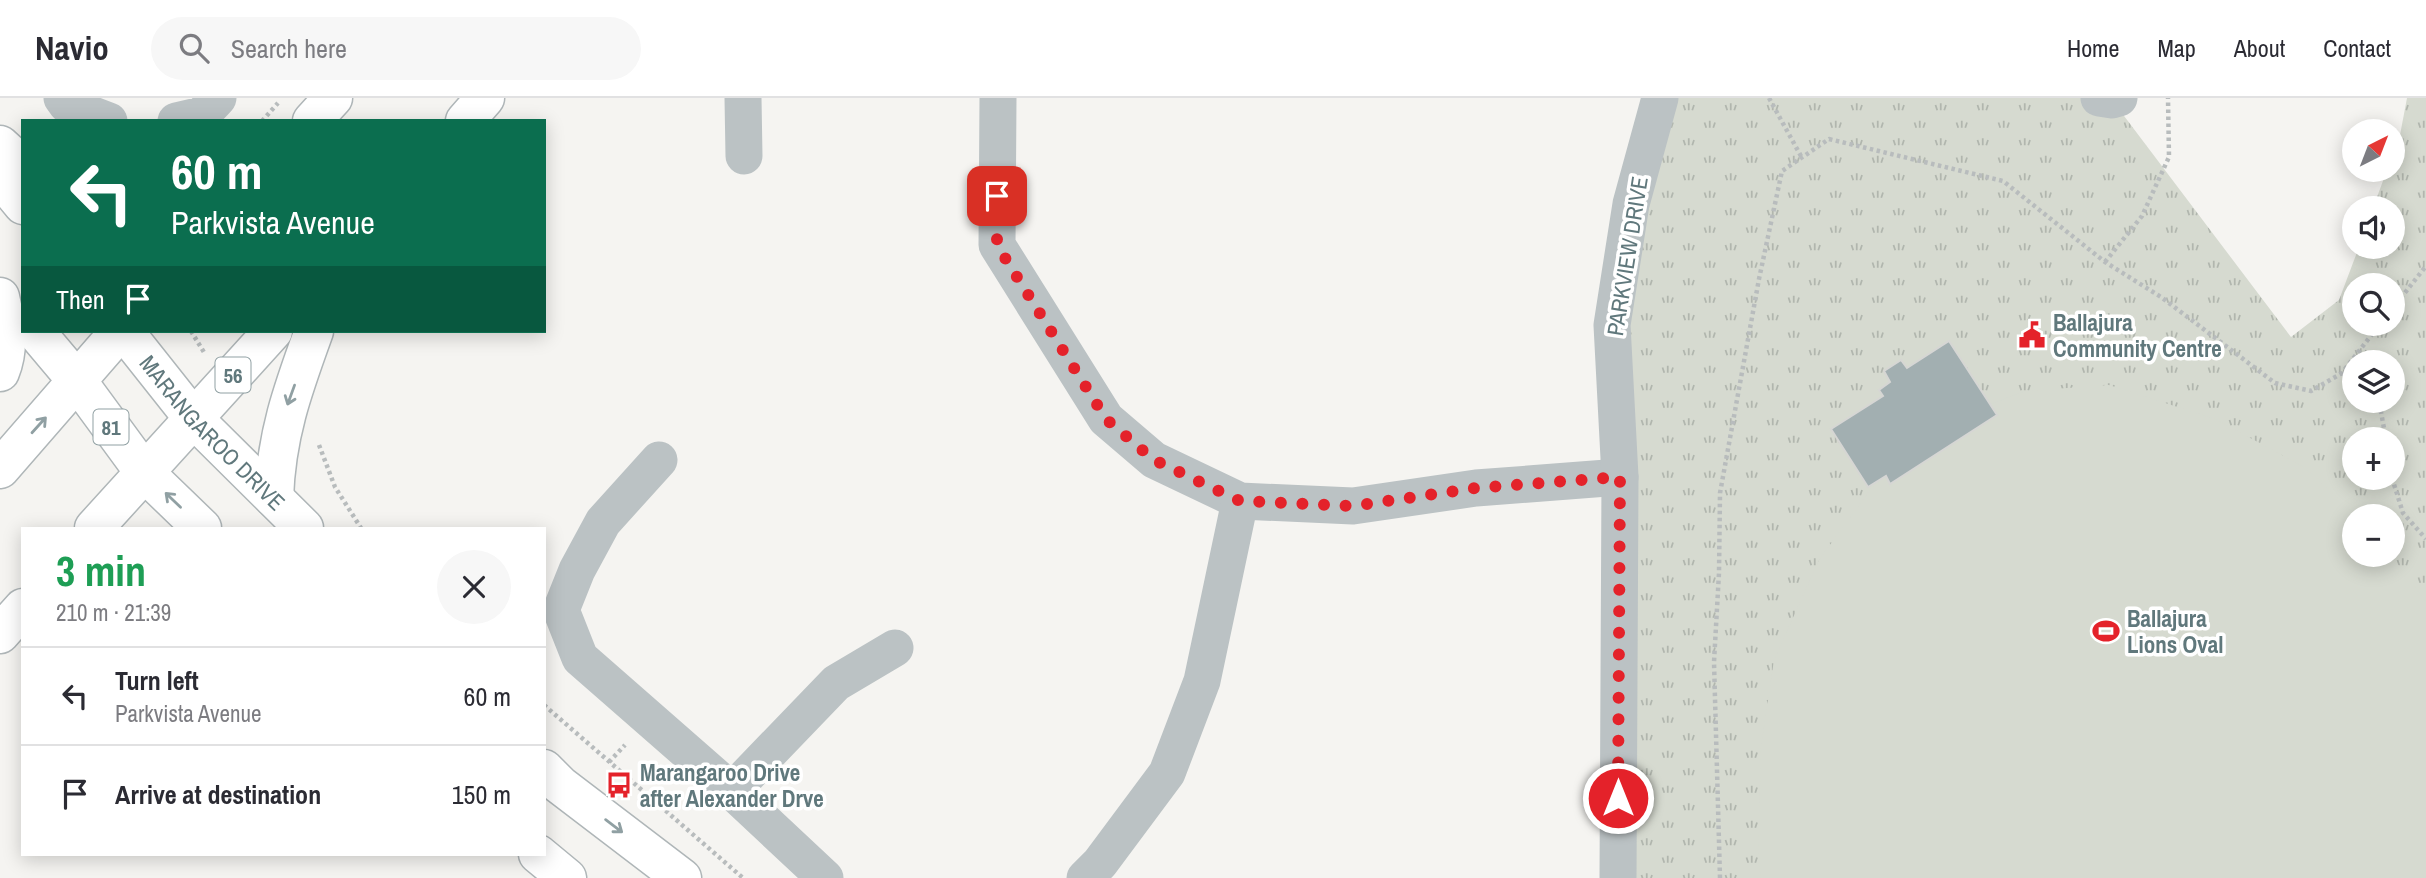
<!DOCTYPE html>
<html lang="en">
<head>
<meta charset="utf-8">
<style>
  :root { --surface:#fff; --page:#f7f7f7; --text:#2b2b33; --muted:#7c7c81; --line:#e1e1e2 }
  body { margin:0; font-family:"Archivo Narrow",sans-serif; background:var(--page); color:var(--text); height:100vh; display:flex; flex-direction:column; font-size:26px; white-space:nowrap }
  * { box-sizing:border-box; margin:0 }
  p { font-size:23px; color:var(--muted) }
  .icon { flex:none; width:38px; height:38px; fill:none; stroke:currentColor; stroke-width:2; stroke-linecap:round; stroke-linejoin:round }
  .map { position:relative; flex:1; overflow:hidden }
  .side { position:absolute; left:21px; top:429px; width:525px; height:329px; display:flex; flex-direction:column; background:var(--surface); border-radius:0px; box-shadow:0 4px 18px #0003 }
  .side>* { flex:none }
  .hud { position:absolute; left:21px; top:21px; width:525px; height:214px; border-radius:0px; box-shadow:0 4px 18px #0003; background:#0b6e4f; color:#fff; overflow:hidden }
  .needle { width:46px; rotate:42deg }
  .fabs { position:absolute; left:2342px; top:21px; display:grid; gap:14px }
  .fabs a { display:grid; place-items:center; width:63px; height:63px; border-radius:50%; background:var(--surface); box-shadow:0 4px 18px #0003; font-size:35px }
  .pin { position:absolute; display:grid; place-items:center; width:60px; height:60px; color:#fff; margin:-30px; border-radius:14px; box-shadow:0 4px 10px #0006 }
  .me { position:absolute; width:77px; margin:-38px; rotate:0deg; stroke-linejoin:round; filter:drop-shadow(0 0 5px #0008) }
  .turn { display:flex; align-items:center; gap:24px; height:147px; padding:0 35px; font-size:32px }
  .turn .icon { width:91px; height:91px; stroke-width:2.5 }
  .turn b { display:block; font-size:49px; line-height:60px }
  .then { display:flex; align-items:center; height:66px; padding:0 35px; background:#0003; gap:14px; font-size:26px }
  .round { display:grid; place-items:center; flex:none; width:74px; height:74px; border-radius:37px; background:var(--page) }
  .headline { display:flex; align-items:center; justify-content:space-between; height:119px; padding:0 35px }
  h1 { font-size:42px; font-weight:800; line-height:52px; color:#1e9e55 }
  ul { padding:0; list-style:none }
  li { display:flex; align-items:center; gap:21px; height:98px; padding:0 35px; border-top:2px solid var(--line) }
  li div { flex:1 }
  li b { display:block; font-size:26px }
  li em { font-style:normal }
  header { display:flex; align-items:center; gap:42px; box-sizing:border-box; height:98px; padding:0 35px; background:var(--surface); border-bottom:2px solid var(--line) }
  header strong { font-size:33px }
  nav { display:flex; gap:38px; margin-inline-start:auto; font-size:24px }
  .search { width:490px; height:63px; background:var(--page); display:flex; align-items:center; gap:18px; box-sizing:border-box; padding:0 24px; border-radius:38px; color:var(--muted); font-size:26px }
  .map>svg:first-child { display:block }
  .grass { fill:url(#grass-tufts); fill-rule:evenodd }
  .garden { fill:#d6dad0 }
  .building { fill:#a2afb1; stroke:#d6d6d4; stroke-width:2 }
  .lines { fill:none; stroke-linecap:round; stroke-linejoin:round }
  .major-casing { stroke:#afb6b8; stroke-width:41 }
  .path { stroke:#b8bcbd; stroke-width:4.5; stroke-dasharray:3.5 3.5; stroke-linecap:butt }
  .minor { stroke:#bbc2c4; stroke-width:37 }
  .major { stroke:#fff; stroke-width:38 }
  .oneway { stroke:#90a0a3 }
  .route { stroke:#e4222a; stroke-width:12; stroke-dasharray:0 21.6 }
  .labels { text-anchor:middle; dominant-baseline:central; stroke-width:7; stroke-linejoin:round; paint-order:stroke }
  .shield { fill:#fff; stroke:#90a0a3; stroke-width:2 }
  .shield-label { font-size:21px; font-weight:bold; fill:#60787c }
  .street-label { font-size:23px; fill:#60787c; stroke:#fff }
  .poi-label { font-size:23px; font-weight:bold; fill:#60787c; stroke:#fff; text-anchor:start }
</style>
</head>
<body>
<header>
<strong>Navio</strong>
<div class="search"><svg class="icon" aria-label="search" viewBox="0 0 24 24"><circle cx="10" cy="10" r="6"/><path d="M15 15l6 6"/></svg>Search here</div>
<nav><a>Home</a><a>Map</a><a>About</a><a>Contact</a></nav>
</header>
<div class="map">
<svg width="2426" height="780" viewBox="0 0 2426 780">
  <defs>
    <pattern id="grass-tufts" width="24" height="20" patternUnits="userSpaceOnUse" patternTransform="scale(1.75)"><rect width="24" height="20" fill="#d6dad0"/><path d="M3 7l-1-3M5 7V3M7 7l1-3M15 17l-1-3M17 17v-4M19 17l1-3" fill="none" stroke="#b1b6ae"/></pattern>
  </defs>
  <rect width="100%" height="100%" fill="#f5f4f1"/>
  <path class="grass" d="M1660 0H2099L2112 2 2291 239 2339 202 2359 149H2392V110H2373L2387 72H2392V58L2400 37 2407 0H2426V780H1618L1615 326ZM2354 187H2392V226H2354ZM2354 264H2392V303H2354ZM2354 341H2392V380H2354ZM2354 418H2392V457H2354Z"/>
  <path class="garden" d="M2109 287 2215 321 2304 369 2358 418H2354V457H2391L2426 504V780H1761L1758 762 1761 649 1774 562 1819 462 1872 389 1962 317 2025 293Z"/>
  <path class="building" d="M1949 243 1997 317 1890 386 1886 378 1868 389 1831 331 1883 298 1879 292 1890 284 1884 273 1901 262 1907 270Z"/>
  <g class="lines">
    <g class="major-casing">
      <g id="major">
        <path d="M312 23 333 0"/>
        <path d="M465 23 485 0"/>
        <path d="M0 47 23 68"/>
        <path d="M0 79 23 107"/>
        <path d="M0 199C6 224 10 250 0 274"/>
        <path d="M35 233 78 284 144 374 202 430"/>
        <path id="s1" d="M124 233 193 320 304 430"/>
        <path d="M0 371 120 233"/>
        <path d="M274 400C276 337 293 291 314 233"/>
        <path d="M94 430 273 233"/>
        <path d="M0 536 23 510"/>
        <path d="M544 671 560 687 682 780"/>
        <path d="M538 756 567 780"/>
      </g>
    </g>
    <g class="path">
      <path d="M1769 0 1802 60"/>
      <path d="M262 23 278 5"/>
      <path d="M2105 164 2142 118 2169 59 2168 0"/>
      <path d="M2392 211 2426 168"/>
      <path d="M191 233 205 256"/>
      <path d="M2354 286 2342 275 2380 226"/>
      <path d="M2370 303 2381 314 2386 341"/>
      <path d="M319 347 335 389 361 430"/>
      <path d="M2392 380 2403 415 2426 441"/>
      <path d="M544 607 743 780"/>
      <path d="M609 664 625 647"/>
      <path d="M1720 780 1714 564 1719 475 1720 395 1759 181 1782 73 1829 41 2003 83 2105 164 2161 199 2275 285 2311 293 2342 275"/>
    </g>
    <g class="minor">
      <path d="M62 0 67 7 109 23"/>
      <path d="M743 0 744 58"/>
      <path d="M998 0 997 147 1106 321 1154 362 1240 403 1353 408 1476 390 1620 379"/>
      <path d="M2099 0 2112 2 2119 0"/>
      <path d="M176 23 202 17 218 0"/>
      <path d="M659 362 603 424 577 472 561 512 580 560 732 693 825 780"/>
      <path d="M732 693 836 585 895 550"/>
      <path d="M1085 780 1100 765 1167 675 1202 583 1240 403"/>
      <path d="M1618 780 1620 379 1612 227 1631 106 1660 0"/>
    </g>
    <use href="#major" class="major"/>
  </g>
  <defs><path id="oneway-shaft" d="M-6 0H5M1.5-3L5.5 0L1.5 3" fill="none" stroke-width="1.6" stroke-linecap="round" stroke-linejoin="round" transform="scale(1.75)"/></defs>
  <g class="oneway">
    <use href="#oneway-shaft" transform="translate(291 297) rotate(110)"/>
    <use href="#oneway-shaft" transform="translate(39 327) rotate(-48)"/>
    <use href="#oneway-shaft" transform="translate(173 402) rotate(-136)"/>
    <use href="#oneway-shaft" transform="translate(614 728) rotate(37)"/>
  </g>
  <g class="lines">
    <path class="route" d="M997 98V147L1106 321 1154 362 1240 403 1353 408 1476 390 1620 379 1618 700"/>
  </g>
  <defs>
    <g id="civic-bare" transform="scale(2.1)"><path d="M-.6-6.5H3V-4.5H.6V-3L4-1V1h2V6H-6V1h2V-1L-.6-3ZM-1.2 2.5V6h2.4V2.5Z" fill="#e4222a" stroke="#fff" stroke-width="2.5" paint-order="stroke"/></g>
    <g id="stadium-bare" transform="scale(2.1)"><path d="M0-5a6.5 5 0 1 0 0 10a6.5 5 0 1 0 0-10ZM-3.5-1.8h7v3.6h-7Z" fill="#e4222a" stroke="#fff" stroke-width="2.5" paint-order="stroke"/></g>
    <g id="bus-bare" transform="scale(2.1)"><path d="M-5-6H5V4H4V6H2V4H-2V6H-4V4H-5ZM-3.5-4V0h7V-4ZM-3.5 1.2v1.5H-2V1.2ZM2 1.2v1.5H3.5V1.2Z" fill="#e4222a" stroke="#fff" stroke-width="2.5" paint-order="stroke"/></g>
  </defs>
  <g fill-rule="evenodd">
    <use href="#civic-bare" x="2032" y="237"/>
    <use href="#stadium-bare" x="2106" y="533"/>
    <use href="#bus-bare" x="619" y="687"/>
  </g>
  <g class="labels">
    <g class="shield">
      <rect x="215.5" y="259.5" width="35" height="35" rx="5"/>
      <rect x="93.5" y="311.5" width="35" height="35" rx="5"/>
    </g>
    <g class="shield-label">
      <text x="233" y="277">56</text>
      <text x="111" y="329">81</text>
    </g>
    <g class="street-label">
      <text transform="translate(1627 158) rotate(-81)">PARKVIEW DRIVE</text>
      <text stroke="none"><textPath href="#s1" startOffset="135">MARANGAROO DRIVE</textPath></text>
    </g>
    <g class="poi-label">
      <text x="2053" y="224">Ballajura<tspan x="2053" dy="26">Community Centre</tspan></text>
      <text x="2127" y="520">Ballajura<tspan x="2127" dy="26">Lions Oval</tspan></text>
      <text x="640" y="674">Marangaroo Drive<tspan x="640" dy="26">after Alexander Drve</tspan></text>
    </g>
  </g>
</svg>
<div class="fabs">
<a><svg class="needle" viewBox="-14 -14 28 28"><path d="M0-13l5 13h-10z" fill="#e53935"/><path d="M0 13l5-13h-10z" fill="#7c7c81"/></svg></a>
<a><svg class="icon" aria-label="sound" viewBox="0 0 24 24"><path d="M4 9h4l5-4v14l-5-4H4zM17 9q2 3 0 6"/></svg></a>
<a><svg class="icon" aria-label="search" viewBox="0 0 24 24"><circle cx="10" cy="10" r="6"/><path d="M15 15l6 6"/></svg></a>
<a><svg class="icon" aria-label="layers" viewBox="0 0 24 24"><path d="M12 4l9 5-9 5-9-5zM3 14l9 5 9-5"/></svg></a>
<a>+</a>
<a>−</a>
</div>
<div class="pin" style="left:997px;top:98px;background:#d93025"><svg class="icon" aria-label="arrive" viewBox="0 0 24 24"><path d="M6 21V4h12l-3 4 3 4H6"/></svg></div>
<svg class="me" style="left:1618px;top:700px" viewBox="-20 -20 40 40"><circle r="17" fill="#e4222a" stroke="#fff" stroke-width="3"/><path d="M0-11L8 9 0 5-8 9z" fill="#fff"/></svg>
<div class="hud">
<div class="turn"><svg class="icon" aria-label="left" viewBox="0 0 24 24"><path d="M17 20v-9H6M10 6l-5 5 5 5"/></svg><div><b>60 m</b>Parkvista Avenue</div></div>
<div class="then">Then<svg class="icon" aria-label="arrive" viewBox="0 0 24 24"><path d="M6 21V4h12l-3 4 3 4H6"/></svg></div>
</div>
<section class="side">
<div class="headline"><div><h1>3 min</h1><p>210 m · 21:39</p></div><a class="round"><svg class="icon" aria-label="close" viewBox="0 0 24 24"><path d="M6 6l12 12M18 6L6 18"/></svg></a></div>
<ul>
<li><svg class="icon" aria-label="left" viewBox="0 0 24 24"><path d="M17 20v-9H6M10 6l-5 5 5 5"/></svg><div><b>Turn left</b><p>Parkvista Avenue</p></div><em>60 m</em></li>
<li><svg class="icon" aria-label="arrive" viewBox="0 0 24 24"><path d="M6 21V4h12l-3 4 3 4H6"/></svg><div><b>Arrive at destination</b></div><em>150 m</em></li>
</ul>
</section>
</div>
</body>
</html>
